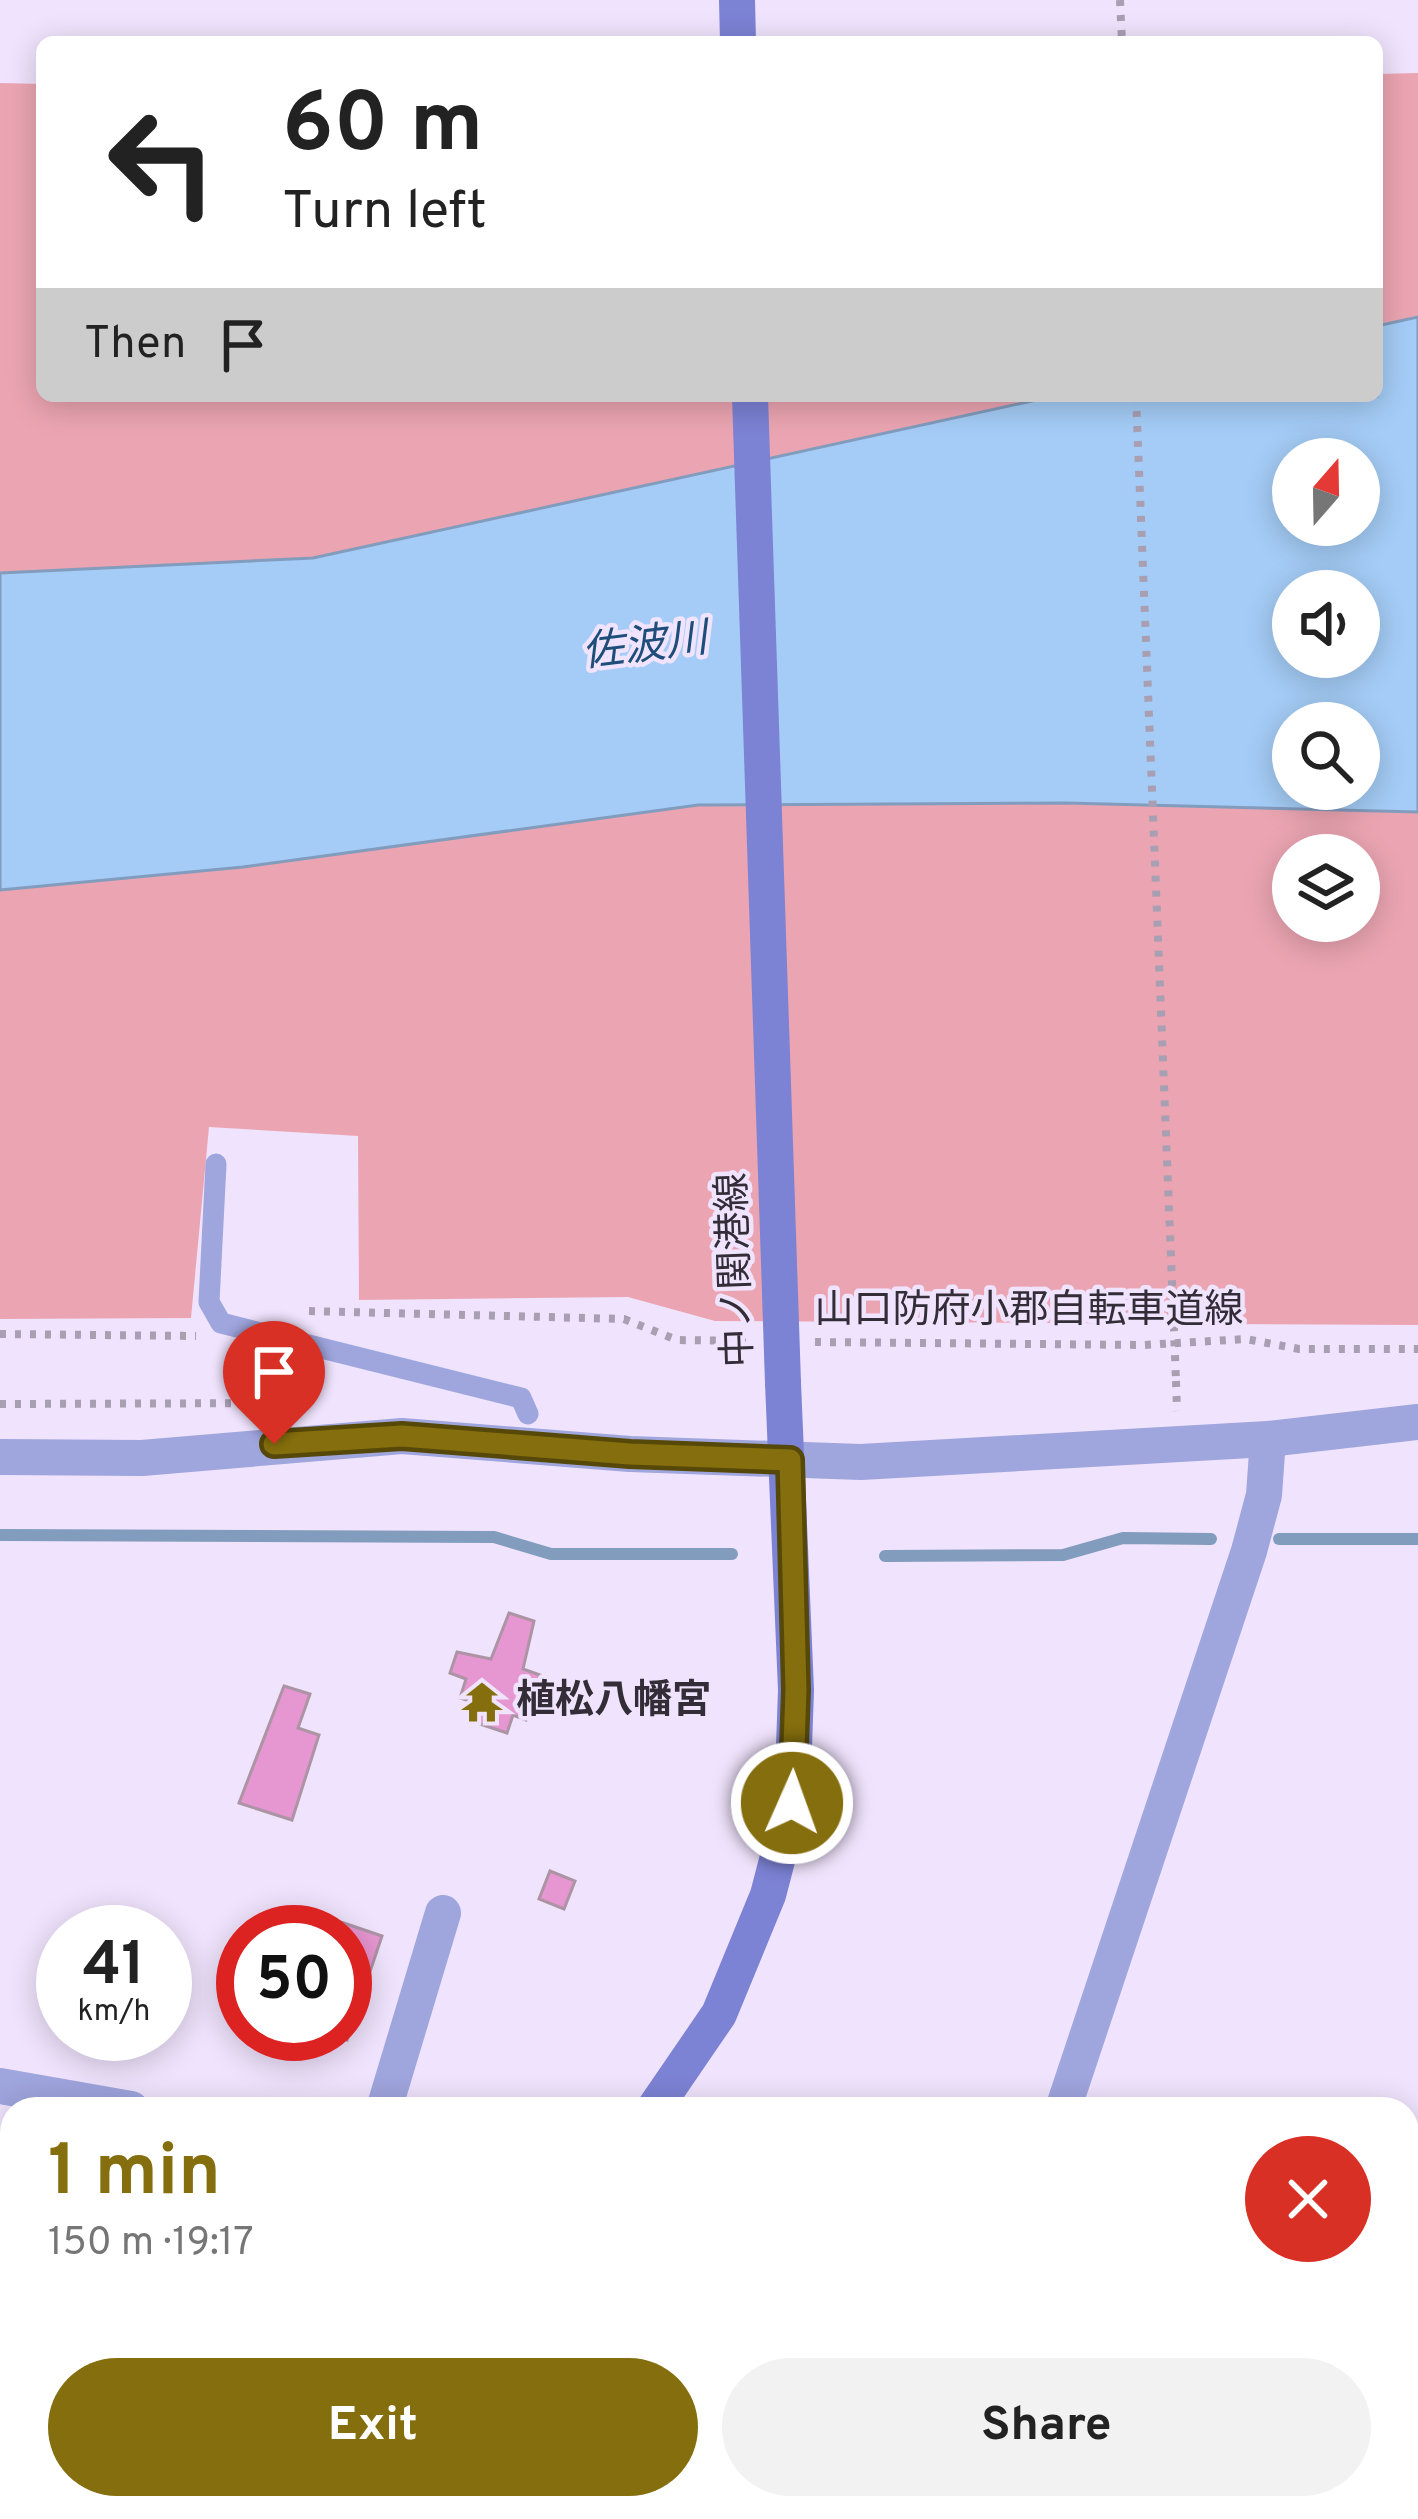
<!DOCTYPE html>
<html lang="en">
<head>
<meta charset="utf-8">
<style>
  :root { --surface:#fff; --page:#f2f2f2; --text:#222; --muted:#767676; --accent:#856e0d }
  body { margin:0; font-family:Overpass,"Noto Sans JP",sans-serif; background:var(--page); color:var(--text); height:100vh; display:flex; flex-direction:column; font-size:45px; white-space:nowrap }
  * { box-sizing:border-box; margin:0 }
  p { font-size:39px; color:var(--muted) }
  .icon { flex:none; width:66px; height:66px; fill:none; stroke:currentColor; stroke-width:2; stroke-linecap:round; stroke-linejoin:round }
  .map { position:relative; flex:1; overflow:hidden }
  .side { position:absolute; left:0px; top:2097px; width:1419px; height:423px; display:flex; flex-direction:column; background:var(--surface); border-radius:36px 36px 0 0; box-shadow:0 6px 30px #0003 }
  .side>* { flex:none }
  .hud { position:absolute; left:36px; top:36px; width:1347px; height:366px; border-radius:18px; box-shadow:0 6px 30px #0003; background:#fff; color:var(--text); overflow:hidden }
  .needle { width:78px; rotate:20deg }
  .controls { position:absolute; left:1272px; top:438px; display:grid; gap:24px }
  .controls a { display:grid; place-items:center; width:108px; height:108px; border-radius:50%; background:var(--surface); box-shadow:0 6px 30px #0003; font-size:60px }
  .speed { position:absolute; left:36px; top:1905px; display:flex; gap:24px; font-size:60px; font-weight:700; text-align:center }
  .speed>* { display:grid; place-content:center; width:156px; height:156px; border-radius:50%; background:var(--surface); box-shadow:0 6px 30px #0003; line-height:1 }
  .speed small { font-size:30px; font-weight:400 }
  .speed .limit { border:18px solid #d22; background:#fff; color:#111 }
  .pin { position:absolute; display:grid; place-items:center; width:102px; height:102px; color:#fff; margin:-123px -51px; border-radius:50% 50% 50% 0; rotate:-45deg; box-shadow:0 0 12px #0007 }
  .pin .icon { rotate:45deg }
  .me { position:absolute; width:132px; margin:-66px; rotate:2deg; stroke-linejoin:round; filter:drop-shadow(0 0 9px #0008) }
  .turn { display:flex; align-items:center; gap:42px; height:252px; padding:0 48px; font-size:54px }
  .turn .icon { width:156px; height:156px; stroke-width:2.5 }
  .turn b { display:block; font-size:84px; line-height:102px }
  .then { display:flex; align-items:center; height:114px; padding:0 48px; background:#0003; gap:24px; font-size:45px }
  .round { display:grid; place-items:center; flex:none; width:126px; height:126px; border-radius:63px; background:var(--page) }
  .overview { display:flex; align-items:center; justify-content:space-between; height:204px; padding:0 48px }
  h1 { font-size:72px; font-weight:700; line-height:90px; color:var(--accent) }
  .cta { display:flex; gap:24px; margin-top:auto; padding:24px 48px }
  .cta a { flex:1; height:138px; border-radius:72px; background:var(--accent); color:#fff; font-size:48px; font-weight:700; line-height:138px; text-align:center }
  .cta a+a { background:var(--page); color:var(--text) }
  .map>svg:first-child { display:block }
  .green { fill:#eba5b2; fill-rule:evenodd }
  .water { fill:#a4ccf6; stroke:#829cbd; stroke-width:3; fill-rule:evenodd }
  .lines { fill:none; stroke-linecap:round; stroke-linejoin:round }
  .stream { stroke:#829cbd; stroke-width:12 }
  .building { fill:#e696d0; stroke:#ac94a5; stroke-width:3 }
  .path { stroke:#a99fb3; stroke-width:8; stroke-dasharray:6 9; stroke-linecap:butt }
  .lane { stroke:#9fa5dd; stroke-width:21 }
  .street { stroke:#9fa5dd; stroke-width:36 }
  .secondary { stroke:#7c82d4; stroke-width:36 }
  .path-bridge { stroke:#a99fb3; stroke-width:8; stroke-dasharray:6 9; stroke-linecap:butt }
  .secondary-bridge { stroke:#7c82d4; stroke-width:36 }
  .route-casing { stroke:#564808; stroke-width:30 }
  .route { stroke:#856e0d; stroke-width:21 }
  .labels { text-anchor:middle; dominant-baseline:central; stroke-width:9; stroke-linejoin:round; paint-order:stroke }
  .street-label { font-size:39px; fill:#322d37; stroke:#f0e3fd }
  .poi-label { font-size:39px; font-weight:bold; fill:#322d37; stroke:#f0e3fd; text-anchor:start }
  .water-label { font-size:42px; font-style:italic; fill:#1e4d79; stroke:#f0e3fd }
</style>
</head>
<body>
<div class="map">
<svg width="1418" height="2519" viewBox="0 0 1418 2519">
  <rect width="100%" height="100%" fill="#f0e3fd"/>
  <g class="green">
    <path d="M1418 73V317L1377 326V74Z"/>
    <path d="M0 83 42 84V396H1055L313 558 0 573Z"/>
    <path d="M1066 803 1418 812V1325L715 1321 628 1297 359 1300 358 1136 209 1127 191 1318 0 1319V890L243 867 698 805ZM1293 855H1359V921H1293Z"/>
  </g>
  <path class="water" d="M1418 317V812L1066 803 698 805 243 867 0 890V573L313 558 1055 396H1377V326ZM1293 459H1359V525H1293ZM1293 591H1359V657H1293ZM1293 723H1359V789H1293Z"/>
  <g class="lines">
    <g class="stream">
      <path d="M0 1535 494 1537 551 1554H732"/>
      <path d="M1279 1539H1418"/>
      <path d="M885 1556 1063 1555 1123 1538 1211 1539"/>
    </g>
  </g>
  <g class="building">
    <path d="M509 1613 534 1621 523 1669 540 1675 526 1720 513 1715 507 1733 474 1722 479 1704 460 1698 466 1679 450 1673 457 1652 491 1659Z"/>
    <path d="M284 1686 310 1694 298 1728 319 1735 292 1820 239 1803Z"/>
    <path d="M550 1871 575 1881 564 1909 539 1899Z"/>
    <path d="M329 1918 382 1936 347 2040 330 2034H345V1932H324Z"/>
  </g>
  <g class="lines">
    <g class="path">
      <path d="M1120 0 1122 42"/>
      <path d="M309 1311 624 1319 677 1340 746 1341"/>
      <path d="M0 1334 196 1336"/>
      <path d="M815 1342 1144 1345 1246 1339 1299 1349H1418"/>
      <path d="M1176 1381 1177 1411"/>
      <path d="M0 1404 304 1403"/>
      <path d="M1407 2328H1418"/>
    </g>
    <path class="lane" d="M216 1164 209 1302 221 1323 521 1398 528 1414"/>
    <g class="street">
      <path d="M0 1457 142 1458 402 1436 630 1454 861 1462 1268 1439 1418 1422"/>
      <path d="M0 2086 131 2109"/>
      <path d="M384 2109 443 1913"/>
      <path d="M1063 2109 1249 1551 1264 1495 1268 1439"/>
      <path d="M252 2519 263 2508"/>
      <path d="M940 2519 943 2508"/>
    </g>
    <g class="secondary">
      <path d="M737 0 738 42"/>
      <path d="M654 2109 719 2014 768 1895 792 1803 796 1690 783 1383"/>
      <path d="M0 2335 12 2334"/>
    </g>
    <path class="path-bridge" d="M1136 396 1176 1381"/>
    <path class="secondary-bridge" d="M750 396 783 1383"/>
  </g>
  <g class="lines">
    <g class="route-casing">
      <path id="route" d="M274 1444 402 1436 630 1454 790 1460 796 1690 792 1803"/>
    </g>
    <use href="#route" class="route"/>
  </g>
  <defs>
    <g id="temple-bare" transform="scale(3.24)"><path d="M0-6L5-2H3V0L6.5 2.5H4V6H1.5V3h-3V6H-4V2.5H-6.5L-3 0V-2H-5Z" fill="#856e0d" stroke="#f0e3fd" stroke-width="2.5" paint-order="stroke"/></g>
  </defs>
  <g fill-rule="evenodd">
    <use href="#temple-bare" x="482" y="1702"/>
  </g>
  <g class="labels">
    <g class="street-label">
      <text transform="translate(738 1270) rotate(-92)">中ノ関港線</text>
      <text x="1029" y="1312">山口防府小郡自転車道線</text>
    </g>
    <g class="poi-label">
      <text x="516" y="1702">植松八幡宮</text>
    </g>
    <g class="water-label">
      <text transform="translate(645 648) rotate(-7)">佐波川</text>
    </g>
  </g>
</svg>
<div class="controls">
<a><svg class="needle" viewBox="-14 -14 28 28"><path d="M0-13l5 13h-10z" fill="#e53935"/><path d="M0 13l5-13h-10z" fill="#767676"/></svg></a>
<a><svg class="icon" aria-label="sound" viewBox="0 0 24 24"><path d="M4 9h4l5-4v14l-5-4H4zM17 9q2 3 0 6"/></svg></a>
<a><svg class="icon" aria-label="search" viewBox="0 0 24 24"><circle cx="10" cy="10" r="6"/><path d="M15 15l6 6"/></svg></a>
<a><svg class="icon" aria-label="layers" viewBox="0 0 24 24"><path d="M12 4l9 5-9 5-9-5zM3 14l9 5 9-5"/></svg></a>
</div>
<div class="speed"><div>41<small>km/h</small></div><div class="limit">50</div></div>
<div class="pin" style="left:274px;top:1444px;background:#d93025"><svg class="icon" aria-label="arrive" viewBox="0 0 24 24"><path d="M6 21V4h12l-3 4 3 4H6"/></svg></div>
<svg class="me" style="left:792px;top:1803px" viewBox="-20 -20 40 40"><circle r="17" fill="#856e0d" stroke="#fff" stroke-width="3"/><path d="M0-11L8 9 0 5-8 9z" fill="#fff"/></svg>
<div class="hud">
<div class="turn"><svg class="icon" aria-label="left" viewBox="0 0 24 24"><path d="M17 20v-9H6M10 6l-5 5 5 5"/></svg><div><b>60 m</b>Turn left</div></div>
<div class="then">Then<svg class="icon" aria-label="arrive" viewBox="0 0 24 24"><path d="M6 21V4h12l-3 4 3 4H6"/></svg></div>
</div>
<section class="side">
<div class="overview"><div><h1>1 min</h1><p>150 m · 19:17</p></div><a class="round" style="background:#d93025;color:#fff"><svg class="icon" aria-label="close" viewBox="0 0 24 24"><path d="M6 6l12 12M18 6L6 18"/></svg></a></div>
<div class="cta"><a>Exit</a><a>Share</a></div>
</section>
</div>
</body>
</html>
